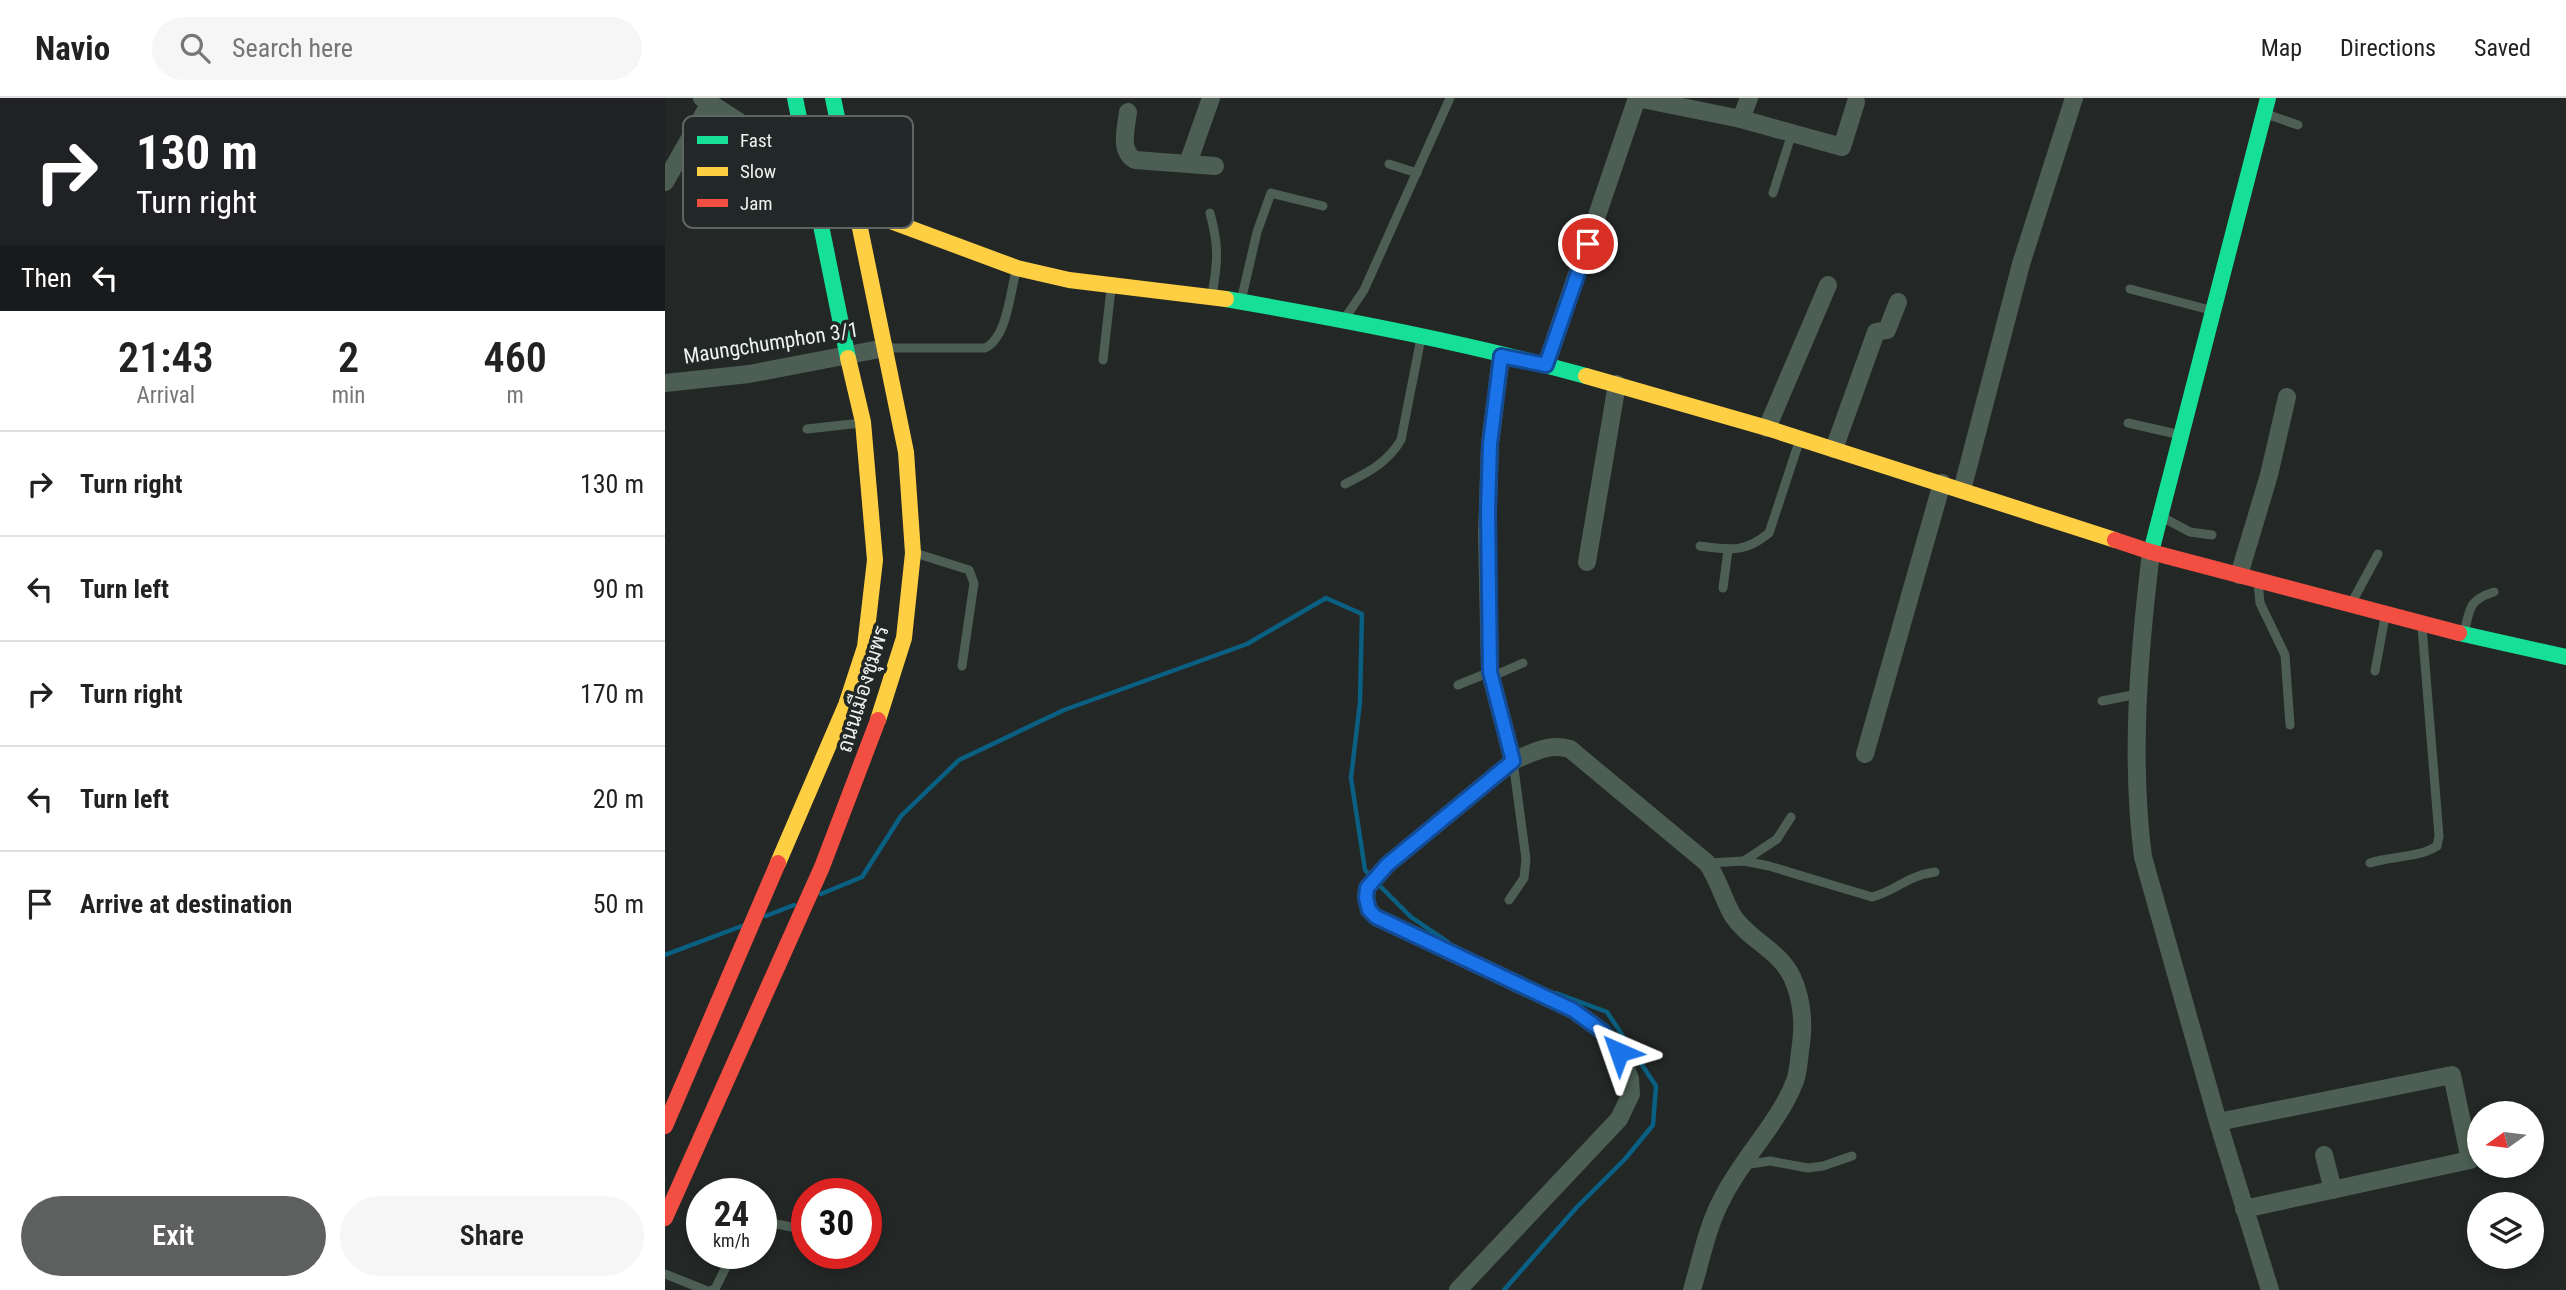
<!DOCTYPE html>
<html lang="en">
<head>
<meta charset="utf-8">
<style>
  :root { --surface:#fff; --page:#f6f6f6; --text:#222; --muted:#767676; --line:#e0e0e0; --accent:#5e605f }
  body { margin:0; font-family:"Roboto Condensed",Sarabun,sans-serif; background:var(--page); color:var(--text); height:100vh; display:flex; flex-direction:column; font-size:26px; white-space:nowrap }
  * { box-sizing:border-box; margin:0 }
  p { font-size:23px; color:var(--muted) }
  .icon { flex:none; width:38px; height:38px; fill:none; stroke:currentColor; stroke-width:2; stroke-linecap:round; stroke-linejoin:round }
  .map { position:relative; flex:1; overflow:hidden }
  .sheet { display:flex; flex-direction:column; background:var(--surface); width:665px }
  .sheet>* { flex:none }
  .top-card { background:#202124; color:#fff; overflow:hidden }
  .needle { width:46px; rotate:256deg }
  .buttons { position:absolute; left:1802px; top:1003px; display:grid; gap:14px }
  .buttons a { display:grid; place-items:center; width:77px; height:77px; border-radius:50%; background:var(--surface); box-shadow:0 4px 10px #0003; font-size:35px }
  .speed { position:absolute; left:21px; top:1080px; display:flex; gap:14px; font-size:35px; font-weight:700; text-align:center }
  .speed>* { display:grid; place-content:center; width:91px; height:91px; border-radius:50%; background:var(--surface); box-shadow:0 4px 10px #0003; line-height:1 }
  .speed small { font-size:18px; font-weight:400 }
  .speed .limit { border:10px solid #d22; background:#fff; color:#111 }
  .pin { position:absolute; display:grid; place-items:center; width:60px; height:60px; color:#fff; margin:-30px; border:4px solid #fff; border-radius:50%; box-shadow:0 2px 7px #0007 }
  .me { position:absolute; width:77px; margin:-38px; rotate:317deg; stroke-linejoin:round; filter:drop-shadow(0 0 5px #0008) }
  .turn { display:flex; align-items:center; gap:24px; height:147px; padding:0 21px; font-size:32px }
  .turn .icon { width:91px; height:91px; stroke-width:2.5 }
  .turn b { display:block; font-size:49px; line-height:60px }
  .then { display:flex; align-items:center; height:66px; padding:0 21px; background:#0003; gap:14px; font-size:26px }
  .eta { display:flex; justify-content:space-evenly; align-items:center; height:119px; text-align:center }
  .eta b { font-size:42px; font-weight:600; line-height:49px }
  .action { display:flex; gap:14px; margin-top:auto; padding:14px 21px }
  .action a { flex:1; height:80px; border-radius:42px; background:var(--accent); color:#fff; font-size:28px; font-weight:600; line-height:80px; text-align:center }
  .action a+a { background:var(--page); color:var(--text) }
  ul { padding:0; list-style:none }
  li { display:flex; align-items:center; gap:21px; height:105px; padding:0 21px; border-top:2px solid var(--line) }
  li div { flex:1 }
  li b { display:block; font-size:26px }
  li em { font-style:normal }
  header { display:flex; align-items:center; gap:42px; box-sizing:border-box; height:98px; padding:0 35px; background:var(--surface); border-bottom:2px solid var(--line) }
  header strong { font-size:33px }
  nav { display:flex; gap:38px; margin-inline-start:auto; font-size:24px }
  .search { width:490px; height:63px; background:var(--page); display:flex; align-items:center; gap:18px; box-sizing:border-box; padding:0 24px; border-radius:38px; color:var(--muted); font-size:26px }
  main { display:flex; flex:1; min-height:0 }
  .map>svg:first-child { display:block }
  .lines { fill:none; stroke-linecap:round; stroke-linejoin:round }
  .stream { stroke:#0a6082; stroke-width:4.5 }
  .lane { stroke:#4d5f54; stroke-width:9 }
  .street { stroke:#4d5f54; stroke-width:18 }
  .fast { stroke:#16e098; stroke-width:16 }
  .slow { stroke:#ffcf43; stroke-width:16 }
  .jam { stroke:#f24e42; stroke-width:16 }
  .route-casing { stroke:#114b97; stroke-width:18 }
  .route { stroke:#1a73e8; stroke-width:12 }
  .labels { text-anchor:middle; dominant-baseline:central; stroke-width:7; stroke-linejoin:round; paint-order:stroke }
  .street-label { font-size:21px; fill:#eef2f1; stroke:#222827 }
  .key { fill:#222827; stroke:#5f6564; stroke-width:2 }
  .key-label { font-size:19px; fill:#eef2f1 }
</style>
</head>
<body>
<header>
<strong>Navio</strong>
<div class="search"><svg class="icon" aria-label="search" viewBox="0 0 24 24"><circle cx="10" cy="10" r="6"/><path d="M15 15l6 6"/></svg>Search here</div>
<nav><a>Map</a><a>Directions</a><a>Saved</a></nav>
</header>
<main>
<section class="sheet">
<div class="top-card">
<div class="turn"><svg class="icon" aria-label="right" viewBox="0 0 24 24"><path d="M7 20v-9h11M14 6l5 5-5 5"/></svg><div><b>130 m</b>Turn right</div></div>
<div class="then">Then<svg class="icon" aria-label="left" viewBox="0 0 24 24"><path d="M17 20v-9H6M10 6l-5 5 5 5"/></svg></div>
</div>
<div class="eta">
<div><b>21:43</b><p>Arrival</p></div>
<div><b>2</b><p>min</p></div>
<div><b>460</b><p>m</p></div>
</div>
<ul>
<li><svg class="icon" aria-label="right" viewBox="0 0 24 24"><path d="M7 20v-9h11M14 6l5 5-5 5"/></svg><div><b>Turn right</b></div><em>130 m</em></li>
<li><svg class="icon" aria-label="left" viewBox="0 0 24 24"><path d="M17 20v-9H6M10 6l-5 5 5 5"/></svg><div><b>Turn left</b></div><em>90 m</em></li>
<li><svg class="icon" aria-label="right" viewBox="0 0 24 24"><path d="M7 20v-9h11M14 6l5 5-5 5"/></svg><div><b>Turn right</b></div><em>170 m</em></li>
<li><svg class="icon" aria-label="left" viewBox="0 0 24 24"><path d="M17 20v-9H6M10 6l-5 5 5 5"/></svg><div><b>Turn left</b></div><em>20 m</em></li>
<li><svg class="icon" aria-label="arrive" viewBox="0 0 24 24"><path d="M6 21V4h12l-3 4 3 4H6"/></svg><div><b>Arrive at destination</b></div><em>50 m</em></li>
</ul>
<div class="action"><a>Exit</a><a>Share</a></div>
</section>
<div class="map">
<svg width="1901" height="1192" viewBox="0 0 1901 1192">
  <rect width="100%" height="100%" fill="#232726"/>
  <g class="lines">
    <g class="stream">
      <path d="M712 785 746 819 783 844"/>
      <path d="M156 796 197 779 236 718 294 662 399 612 582 546 661 500 697 516 695 604 686 680 700 772 706 778"/>
      <path d="M101 818 129 807"/>
      <path d="M0 857 77 828"/>
      <path d="M839 1192 912 1109 960 1061 988 1027 991 988 942 914 891 895"/>
    </g>
    <g class="lane">
      <path d="M1601 16 1633 27"/>
      <path d="M724 66 752 75"/>
      <path d="M1108 95 1127 35"/>
      <path d="M545 115C554 148 553 163 547 197"/>
      <path d="M1465 191 1545 212"/>
      <path d="M576 203 592 134 606 95 658 108"/>
      <path d="M680 220 699 192 785 0"/>
      <path d="M221 250H320C342 240 345 195 351 173"/>
      <path d="M438 262 446 191"/>
      <path d="M1463 325 1516 337"/>
      <path d="M142 331 196 325"/>
      <path d="M680 386C704 374 722 365 736 342L756 240"/>
      <path d="M1497 419 1525 434 1547 437"/>
      <path d="M1035 448C1065 452 1080 455 1104 435L1135 341"/>
      <path d="M250 455 304 472 309 485 297 568"/>
      <path d="M1593 484 1595 505 1620 557 1625 627"/>
      <path d="M1058 490 1063 452"/>
      <path d="M1686 506 1713 456"/>
      <path d="M1799 535C1805 511 1803 502 1829 494"/>
      <path d="M1710 573 1720 519"/>
      <path d="M826 579 858 565"/>
      <path d="M793 587 825 574"/>
      <path d="M1437 603 1473 596"/>
      <path d="M1079 763 1112 741 1126 719"/>
      <path d="M1042 765 1079 763 1104 768 1207 799C1231 793 1241 778 1270 774"/>
      <path d="M1705 765C1726 758 1754 760 1772 748L1774 738 1757 529"/>
      <path d="M844 802 859 780 861 761 848 663"/>
      <path d="M1079 1067 1105 1063 1143 1070 1158 1068 1187 1058"/>
      <path d="M96 1123 142 1132"/>
      <path d="M0 1176 40 1192"/>
      <path d="M46 1192 50 1191 68 1155"/>
    </g>
    <g class="street">
      <path d="M37 0 142 67 183 69"/>
      <path d="M972 0 1076 21 1177 49 1191 4"/>
      <path d="M463 14C461 31 454 53 470 62L550 68"/>
      <path d="M1076 21 1084 0"/>
      <path d="M523 65 546 0"/>
      <path d="M0 84 45 5"/>
      <path d="M881 267 972 0"/>
      <path d="M0 285 84 276 220 250"/>
      <path d="M1102 330 1163 187"/>
      <path d="M1169 351 1211 234 1222 232 1233 204"/>
      <path d="M1297 392 1356 166 1409 0"/>
      <path d="M1486 454C1474 555 1465 659 1478 759L1553 1024 1605 1192"/>
      <path d="M922 464 952 286"/>
      <path d="M1574 477 1604 377 1622 299"/>
      <path d="M1200 656 1277 385"/>
      <path d="M848 663C868 654 884 645 905 651L1042 765C1054 782 1058 801 1068 818 1084 842 1114 852 1127 879 1137 901 1139 923 1136 946 1134 958 1134 972 1130 983 1114 1025 1077 1060 1057 1101 1042 1129 1036 1162 1027 1192"/>
      <path d="M1553 1024 1787 977 1805 1062 1579 1111"/>
      <path d="M1659 1057 1668 1092"/>
      <path d="M793 1192 954 1021 966 996 965 981 954 954 937 933 908 912 711 819 704 812 701 800 702 790 722 767 848 663 825 574 822 436 825 346 836 258"/>
    </g>
    <g class="fast">
      <path d="M130 0 183 260"/>
      <path d="M168 0 187 91"/>
      <path d="M561 201C681 222 803 245 921 278"/>
      <path d="M1486 454 1603 0"/>
      <path d="M1794 535 1901 559"/>
    </g>
    <g class="slow">
      <path d="M187 91 241 354 248 455 239 540 213 622"/>
      <path d="M153 118 192 116 220 121 352 170 404 182 561 201"/>
      <path d="M921 278 1102 330 1450 442"/>
      <path d="M113 765 181 607 200 549 210 462 198 324 183 260"/>
    </g>
    <g class="jam">
      <path d="M1450 442 1486 454 1794 535"/>
      <path d="M0 1028 113 765"/>
      <path d="M0 1120 157 769 213 622"/>
    </g>
  </g>
  <g class="lines">
    <g class="route-casing">
      <path id="route" d="M923 146 881 267 836 258 825 346 823 413 825 574 848 663 722 767 702 790 701 800 704 812 711 819 908 912 937 933 954 954"/>
    </g>
    <use href="#route" class="route"/>
  </g>
  <g class="labels">
    <g class="street-label">
      <text transform="translate(106 245) rotate(-9)">Maungchumphon 3/1</text>
      <text transform="translate(198 591) rotate(-73)">ถนนเมืองชุมพร</text>
    </g>
  </g>
  <rect x="18" y="18" width="230" height="112" rx="10" class="key"/>
  <rect x="32" y="38" width="31" height="8" fill="#16e098"/>
  <rect x="32" y="69" width="31" height="9" fill="#ffcf43"/>
  <rect x="32" y="101" width="31" height="8" fill="#f24e42"/>
  <g class="key-label">
    <text x="75" y="49">Fast</text>
    <text x="75" y="80">Slow</text>
    <text x="75" y="112">Jam</text>
  </g>
</svg>
<div class="buttons">
<a><svg class="needle" viewBox="-14 -14 28 28"><path d="M0-13l5 13h-10z" fill="#e53935"/><path d="M0 13l5-13h-10z" fill="#767676"/></svg></a>
<a><svg class="icon" aria-label="layers" viewBox="0 0 24 24"><path d="M12 4l9 5-9 5-9-5zM3 14l9 5 9-5"/></svg></a>
</div>
<div class="speed"><div>24<small>km/h</small></div><div class="limit">30</div></div>
<div class="pin" style="left:923px;top:146px;background:#d93025"><svg class="icon" aria-label="arrive" viewBox="0 0 24 24"><path d="M6 21V4h12l-3 4 3 4H6"/></svg></div>
<svg class="me" style="left:954px;top:954px" viewBox="-20 -20 40 40"><path d="M0-17L14 15 0 8-14 15z" fill="#1a73e8" stroke="#fff" stroke-width="4"/></svg>
</div>
</main>
</body>
</html>
